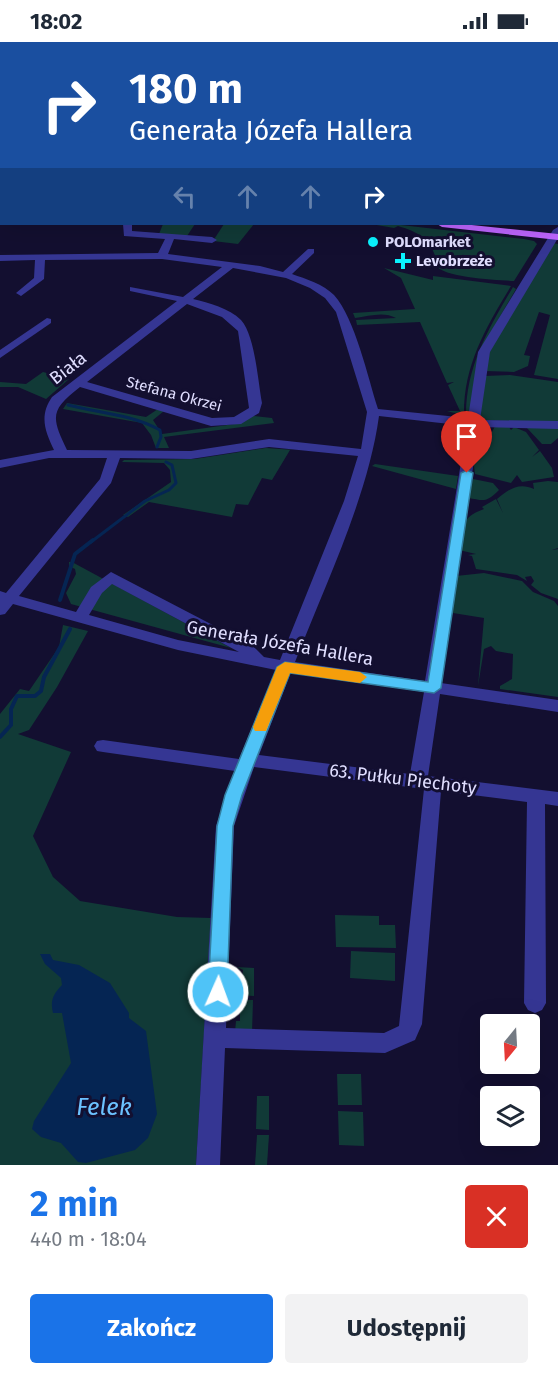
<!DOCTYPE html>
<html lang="pl">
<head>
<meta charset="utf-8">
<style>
  :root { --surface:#fff; --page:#f2f2f3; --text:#1f2937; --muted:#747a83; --accent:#1a73e8 }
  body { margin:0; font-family:"Fira Sans",sans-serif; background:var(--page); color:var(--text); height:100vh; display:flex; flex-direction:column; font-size:22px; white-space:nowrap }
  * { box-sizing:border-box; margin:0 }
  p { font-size:20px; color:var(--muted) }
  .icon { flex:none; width:33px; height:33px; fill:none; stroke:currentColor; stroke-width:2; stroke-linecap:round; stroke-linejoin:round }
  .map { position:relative; height:1123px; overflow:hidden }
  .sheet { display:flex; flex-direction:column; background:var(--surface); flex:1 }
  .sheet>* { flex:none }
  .hud { position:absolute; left:0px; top:0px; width:558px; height:183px; box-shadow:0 6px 24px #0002; background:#1a4fa0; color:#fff; overflow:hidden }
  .needle { width:39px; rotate:198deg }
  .controls { position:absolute; left:480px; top:972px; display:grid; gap:12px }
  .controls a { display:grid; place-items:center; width:60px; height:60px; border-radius:6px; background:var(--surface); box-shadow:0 6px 24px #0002; font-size:30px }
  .pin { position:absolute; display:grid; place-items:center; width:51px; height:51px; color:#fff; margin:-62px -26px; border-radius:50% 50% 50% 0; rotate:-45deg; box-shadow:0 0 6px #0007 }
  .pin .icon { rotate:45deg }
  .me { position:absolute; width:66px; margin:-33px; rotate:2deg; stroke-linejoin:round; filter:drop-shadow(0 0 4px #0008) }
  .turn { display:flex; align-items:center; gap:21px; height:126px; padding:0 30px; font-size:27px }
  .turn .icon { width:78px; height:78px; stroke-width:2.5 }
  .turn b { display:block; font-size:42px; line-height:51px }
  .lanes { display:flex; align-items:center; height:57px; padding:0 30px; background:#0003; justify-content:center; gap:30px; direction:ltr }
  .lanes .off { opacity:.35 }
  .round { display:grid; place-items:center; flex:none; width:63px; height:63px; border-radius:6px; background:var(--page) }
  .headline { display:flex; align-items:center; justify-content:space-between; height:102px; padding:0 30px }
  h1 { font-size:36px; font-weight:700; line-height:45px; color:var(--accent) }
  .cta { display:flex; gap:12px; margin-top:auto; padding:12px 30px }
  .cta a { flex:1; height:69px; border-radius:6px; background:var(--accent); color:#fff; font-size:24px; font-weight:700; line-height:69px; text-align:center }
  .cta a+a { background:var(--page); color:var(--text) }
  .status { display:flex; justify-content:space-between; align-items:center; height:42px; padding:0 30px; background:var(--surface); direction:ltr }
  .status svg { height:16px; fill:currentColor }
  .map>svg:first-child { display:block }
  .green { fill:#113a37 }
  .water { fill:#052553 }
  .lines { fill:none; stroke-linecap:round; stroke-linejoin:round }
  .stream-far1 { stroke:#052553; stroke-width:3 }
  .stream { stroke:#052553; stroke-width:4 }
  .minor { fill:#353693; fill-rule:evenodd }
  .major { fill:#be65ff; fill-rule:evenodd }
  .route { fill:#4fc3f7; stroke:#337fa1; stroke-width:1.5 }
  .slow { fill:#f59e0b }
  .poi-dot { fill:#0af3ff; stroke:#130f30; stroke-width:2 }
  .labels { text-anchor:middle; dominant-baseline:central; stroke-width:6; stroke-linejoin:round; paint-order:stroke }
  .far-poi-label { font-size:15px; font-weight:bold; fill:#e0deff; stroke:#130f30; text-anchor:start }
  .far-street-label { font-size:15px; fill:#e0deff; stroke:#130f30 }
  .street-label { font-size:18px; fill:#e0deff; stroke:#130f30 }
  .near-water-label { font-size:24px; font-style:italic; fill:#6cc2ff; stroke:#130f30 }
</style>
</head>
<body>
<div class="status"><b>18:02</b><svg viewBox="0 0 49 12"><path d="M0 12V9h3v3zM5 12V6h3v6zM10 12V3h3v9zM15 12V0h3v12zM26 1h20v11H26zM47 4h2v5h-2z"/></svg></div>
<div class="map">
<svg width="558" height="1123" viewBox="0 0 558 1123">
  <rect width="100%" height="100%" fill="#130f30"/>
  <g class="green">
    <path d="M163 182H195L187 194 159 192Z"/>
    <path d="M224 182H254L238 202 213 199Z"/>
    <path d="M371 182H392L524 197 534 199 537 202 514 239C496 238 444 236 435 223H438C432 199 422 191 398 184L394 186Z"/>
    <path d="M553 201 558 202V337L534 333 550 273 539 270 524 313 530 314 528 324 514 330 485 329 490 309Z"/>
    <path d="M384 226 433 238V234L511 244C485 287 463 324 464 375L458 376V372L447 369H460L448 343 454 340 447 341 420 280 357 283 356 278 396 276C384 269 369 274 355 276L353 271 415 267 401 236Z"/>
    <path d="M513 245 516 247 495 283 469 373H466C466 324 489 286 513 245Z"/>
    <path d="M43 330 69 337 46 357 18 345H0V340L26 342Z"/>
    <path d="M510 333 558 340V381L481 378 478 375 485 334Z"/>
    <path d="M67 361 146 375 158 367 164 369 153 378 162 392 235 382 253 374 272 376 274 381 164 395 169 406H156L151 393 142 381 63 367Z"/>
    <path d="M495 384 509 385 511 388 514 385 526 390 539 408 532 415 540 409 552 426 554 435 522 440 517 433 511 441 475 432 473 416 480 417 482 413 477 411 481 410 476 407V401L487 390H492Z"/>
    <path d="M526 385H558V396L551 402H542Z"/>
    <path d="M266 406 294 408H290L272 438 262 436 248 463 236 462 232 475 149 460 128 475 123 473 171 440 170 428 164 421 122 420 124 418 195 417Z"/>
    <path d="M375 422 458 434 456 447 372 424Z"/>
    <path d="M473 437 493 441 499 448C485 462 483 458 468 456Z"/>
    <path d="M548 439 558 440V506L552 508 558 507V557L541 551 531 543 534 539 531 534 525 535 527 539 517 533 476 527 472 514 468 513 476 512 459 508C463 484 460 476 484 467L482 465 496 457 503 471 497 457C509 447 519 440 534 447L533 441Z"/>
    <path d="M69 520H72L231 606 71 562 66 551 76 532 75 527 69 524Z"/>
    <path d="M484 531 522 539 533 550 554 559 558 564V655L500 647V644L512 637 513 612 496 609 491 604 484 607 478 644 484 576 453 571 450 578 456 534Z"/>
    <path d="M63 583 88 589 57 645 29 688 18 692 71 710 33 794 53 835 80 859 177 875 211 876 196 1123H0V672L20 647 29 649 59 605Z"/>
    <path d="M335 873 379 874V883H395L396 906 336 905Z"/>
    <path d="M351 909 395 911V939L350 936Z"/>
    <path d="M237 925 254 926V954L238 953 241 950 243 928Z"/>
    <path d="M237 958H253L252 990H235L236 979H240V959Z"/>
    <path d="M337 1032H361L362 1063H338Z"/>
    <path d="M257 1054H269V1088L256 1087Z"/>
    <path d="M338 1069 363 1070 364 1104 339 1103Z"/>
    <path d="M257 1093H269L267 1123H255Z"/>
  </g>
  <path class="water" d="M40 912H50L53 918 79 923 110 941 129 971V976L146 989 157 1072 148 1096 135 1108 86 1121 78 1120 61 1101 41 1095 32 1087 34 1079 71 1021 62 971H53C50 959 53 952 62 943L61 936 45 922Z"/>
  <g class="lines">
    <g class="stream-far1">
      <path d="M68 363C99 371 131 372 160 388L161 395 157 405"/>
      <path d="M91 500 145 459 169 448 176 441 172 423 166 420"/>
    </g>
    <g class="stream">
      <path d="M60 558 75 512 93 498"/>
      <path d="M0 695 11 683V667L17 654H35L41 649 44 635 70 587"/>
    </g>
    <g class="minor">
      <path d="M42 0H49L41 2Z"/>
      <path d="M140 0 163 2H141Z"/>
      <path d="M533 0H542L530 2Z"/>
      <rect x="0" y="6" width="2" height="4"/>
      <path d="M0 65H2L0 70Z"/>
      <rect x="0" y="82" width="2" height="4"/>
      <rect x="556" y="104" width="2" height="4"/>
      <path d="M0 121H2L0 127Z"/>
      <path d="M123 182H132V189L212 195 217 198 212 201 174 197 168 212 260 224 283 230 308 207H314V211L292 232C306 237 323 242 334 253 355 276 368 336 378 367L468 376 478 310 553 188 558 185V196L490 310 480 378 558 379V387L479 385 441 641 558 658V670L440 652 428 734 558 750V764L545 762 546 961 542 968 535 971 528 968 524 961 527 760 441 749 422 982 415 998 385 1011 225 1006 220 1123H196L216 784 235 729 103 710 97 709 94 704 97 699 103 698 239 717 276 628 178 608 13 562 5 572 0 573V549L6 551 100 437 107 416H49L0 426V418L54 408C45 389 39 374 52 355L177 259 130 249V245L183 255 222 225 162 217 45 218 44 237 21 254 16 251 34 236 35 218 0 219V213L158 211 165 197 124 194ZM233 226 286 236 310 246 325 256 336 270 367 370 361 407 269 397 191 409 67 408C51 375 50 368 80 345L211 384 241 382 259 371 262 361C258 340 255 293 241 278 229 266 209 261 193 257ZM187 262 222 275 238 289 249 366 234 375 212 376 87 340ZM379 374 467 384 425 639 295 620C325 543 368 455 379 374ZM269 405 358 414 344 459 280 618 264 615 253 604 111 530 91 545 76 570 19 554 111 441 120 416 191 417ZM112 542 239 610 178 598 89 573 102 551ZM291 630 424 650 410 732 259 713ZM254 725 424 747 399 984 384 991 226 986 234 784Z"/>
      <path d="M47 276 51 277V281L0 316V308Z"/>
    </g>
    <g class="major">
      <rect x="0" y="134" width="2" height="6"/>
      <path d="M437 182H462L558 192V198L442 185Z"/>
    </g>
  </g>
  <path class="route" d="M467 428 473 431 441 646 434 651 290 631 242 753 233 784 227 950 225 956 218 958 211 956 208 950 217 784 225 753 277 625 285 620 428 640 461 431Z"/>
  <path class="slow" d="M285 620 360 630 367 635 360 641 290 631 266 689H255L253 685 277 625Z"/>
  <g class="poi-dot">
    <circle cx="373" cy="200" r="6"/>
    <path d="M400 210h6v6h6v6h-6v6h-6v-6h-6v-6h6z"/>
  </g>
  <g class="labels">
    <g class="far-poi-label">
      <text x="385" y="200">POLOmarket</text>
      <text x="416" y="219">Levobrzeże</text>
    </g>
    <g class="far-street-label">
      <text transform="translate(174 352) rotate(15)">Stefana Okrzei</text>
    </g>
    <g class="street-label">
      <text transform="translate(68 326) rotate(-38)">Biała</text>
      <text transform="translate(280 601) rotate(10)">Generała Józefa Hallera</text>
      <text transform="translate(403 737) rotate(7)">63. Pułku Piechoty</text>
    </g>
    <g class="near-water-label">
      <text x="104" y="1065">Felek</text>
    </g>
  </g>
</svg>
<div class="controls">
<a><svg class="needle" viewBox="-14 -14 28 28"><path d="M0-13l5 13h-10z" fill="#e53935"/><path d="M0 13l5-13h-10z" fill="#747a83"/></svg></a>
<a><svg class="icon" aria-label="layers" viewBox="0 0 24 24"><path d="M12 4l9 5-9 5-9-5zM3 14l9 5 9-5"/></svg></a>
</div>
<div class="pin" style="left:467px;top:431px;background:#d93025"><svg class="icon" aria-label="arrive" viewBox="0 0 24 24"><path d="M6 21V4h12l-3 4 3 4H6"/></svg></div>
<svg class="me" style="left:218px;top:950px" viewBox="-20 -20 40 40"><circle r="17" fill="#4fc3f7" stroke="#fff" stroke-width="3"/><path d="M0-11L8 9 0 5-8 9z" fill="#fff"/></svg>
<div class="hud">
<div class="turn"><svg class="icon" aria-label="right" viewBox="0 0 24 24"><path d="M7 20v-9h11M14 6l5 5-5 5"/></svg><div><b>180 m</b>Generała Józefa Hallera</div></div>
<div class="lanes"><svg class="icon off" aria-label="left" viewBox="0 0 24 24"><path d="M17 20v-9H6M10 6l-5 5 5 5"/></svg><svg class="icon off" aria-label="ahead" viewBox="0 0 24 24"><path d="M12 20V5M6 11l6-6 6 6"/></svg><svg class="icon off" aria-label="ahead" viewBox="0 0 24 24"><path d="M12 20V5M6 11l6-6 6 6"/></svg><svg class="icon" aria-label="right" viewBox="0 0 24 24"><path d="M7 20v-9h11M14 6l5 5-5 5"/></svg></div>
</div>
</div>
<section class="sheet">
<div class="headline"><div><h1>2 min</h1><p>440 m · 18:04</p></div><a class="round" style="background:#d93025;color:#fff"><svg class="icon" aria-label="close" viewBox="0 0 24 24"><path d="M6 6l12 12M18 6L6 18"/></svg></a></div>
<div class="cta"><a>Zakończ</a><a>Udostępnij</a></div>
</section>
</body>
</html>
